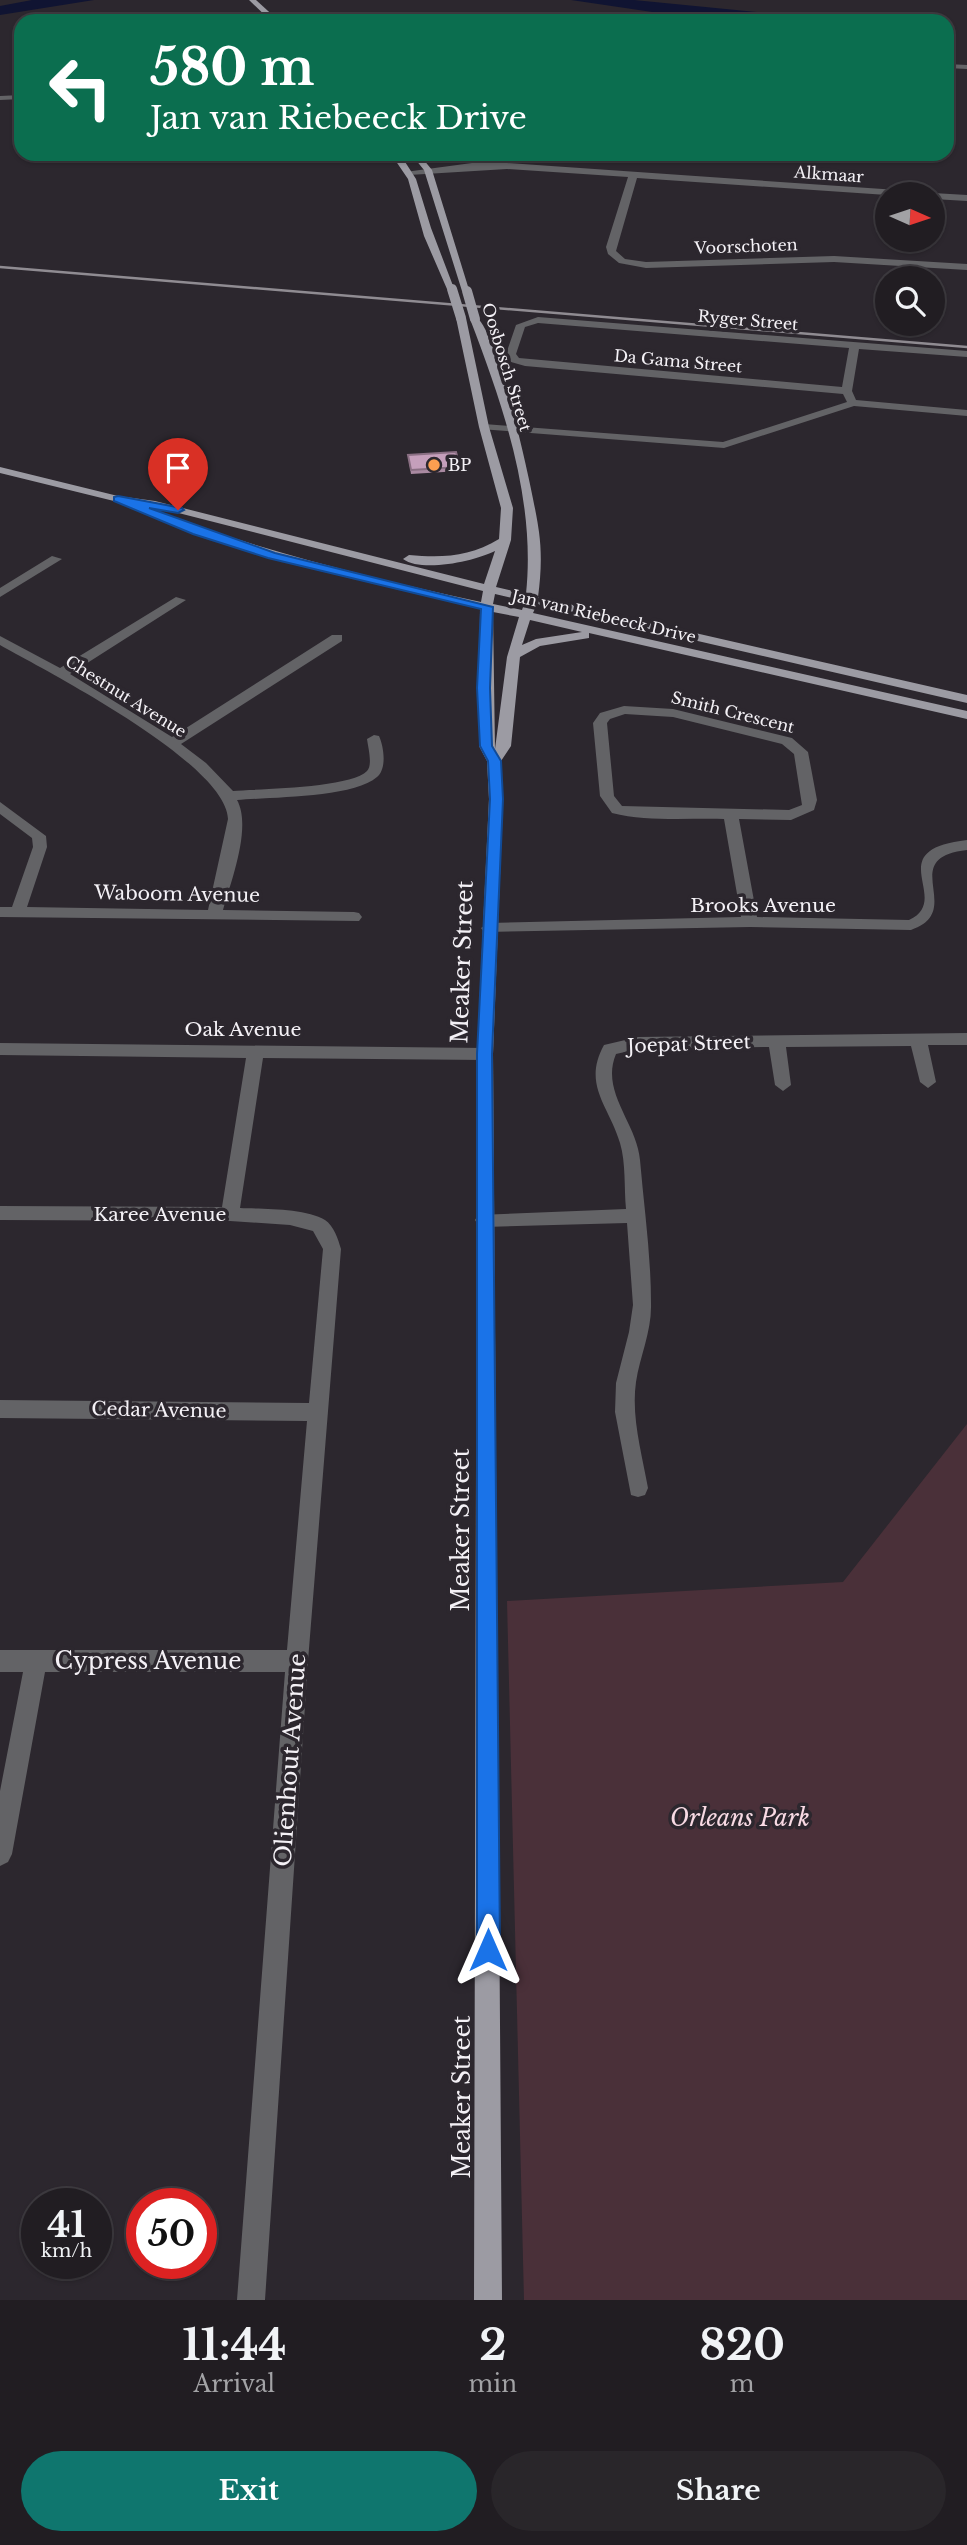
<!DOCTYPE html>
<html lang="en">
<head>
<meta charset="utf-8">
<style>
  :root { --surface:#211d22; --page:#29262a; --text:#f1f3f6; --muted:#a2a2a5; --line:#3e3b40; --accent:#0f766e }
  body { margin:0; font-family:"Libre Baskerville",serif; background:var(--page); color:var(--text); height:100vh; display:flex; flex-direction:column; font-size:26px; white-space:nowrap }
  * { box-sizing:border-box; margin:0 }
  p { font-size:23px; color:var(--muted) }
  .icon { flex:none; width:38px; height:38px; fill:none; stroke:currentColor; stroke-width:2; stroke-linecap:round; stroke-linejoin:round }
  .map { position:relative; height:2300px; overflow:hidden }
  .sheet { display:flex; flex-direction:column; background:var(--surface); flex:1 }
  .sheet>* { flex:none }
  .banner { position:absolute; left:14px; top:14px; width:940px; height:147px; border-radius:21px; box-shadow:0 2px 5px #0004,0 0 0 2px var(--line); background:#0b6e4f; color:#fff; overflow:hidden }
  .needle { width:46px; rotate:93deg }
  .controls { position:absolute; left:875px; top:182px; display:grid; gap:14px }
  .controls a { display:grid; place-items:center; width:70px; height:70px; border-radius:50%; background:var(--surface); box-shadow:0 2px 5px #0004,0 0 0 2px var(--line); font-size:35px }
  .speed { position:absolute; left:21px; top:2188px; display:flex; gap:14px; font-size:35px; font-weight:700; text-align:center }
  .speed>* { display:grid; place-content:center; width:91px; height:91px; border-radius:50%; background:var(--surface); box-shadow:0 2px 5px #0004,0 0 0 2px var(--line); line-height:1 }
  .speed small { font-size:18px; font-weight:400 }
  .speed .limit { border:10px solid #d22; background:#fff; color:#111 }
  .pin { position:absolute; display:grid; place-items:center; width:60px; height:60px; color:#fff; margin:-72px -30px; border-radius:50% 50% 50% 0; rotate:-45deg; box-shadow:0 0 7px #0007 }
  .pin .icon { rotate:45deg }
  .me { position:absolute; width:77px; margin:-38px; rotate:0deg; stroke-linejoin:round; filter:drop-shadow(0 0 5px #0008) }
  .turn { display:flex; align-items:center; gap:24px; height:147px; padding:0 21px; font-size:32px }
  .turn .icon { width:91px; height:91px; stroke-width:2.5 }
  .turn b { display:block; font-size:49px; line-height:60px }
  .eta { display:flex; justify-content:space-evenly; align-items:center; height:119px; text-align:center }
  .eta b { font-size:42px; font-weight:800; line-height:49px }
  .button { display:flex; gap:14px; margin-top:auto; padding:14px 21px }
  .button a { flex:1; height:80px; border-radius:42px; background:var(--accent); color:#fff; font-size:28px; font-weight:800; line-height:80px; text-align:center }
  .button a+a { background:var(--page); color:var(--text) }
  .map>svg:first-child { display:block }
  .green { fill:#4a3039 }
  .water { fill:#101432 }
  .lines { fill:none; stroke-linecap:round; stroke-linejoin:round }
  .minor { fill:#636366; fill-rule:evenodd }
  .major { fill:#9c9ba3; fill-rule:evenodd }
  .rail { stroke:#908c92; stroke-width:2.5 }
  .major-bridge { stroke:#9c9ba3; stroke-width:10 }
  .wall { fill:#a989a1 }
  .shaded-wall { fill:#8a6f83 }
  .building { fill:#c59fbb; stroke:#8a6f83; stroke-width:2 }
  .route { fill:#1a73e8; stroke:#114b97; stroke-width:2 }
  .poi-dot { fill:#fb9e50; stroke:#2c272e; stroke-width:2.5 }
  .labels { text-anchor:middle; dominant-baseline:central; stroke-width:7; stroke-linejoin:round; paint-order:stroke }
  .far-street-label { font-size:16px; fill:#f4f1f6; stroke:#2c272e }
  .far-poi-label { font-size:16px; fill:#f4f1f6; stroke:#2c272e; text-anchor:start }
  .street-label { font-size:19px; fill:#f4f1f6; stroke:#2c272e }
  .near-street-label { font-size:23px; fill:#f4f1f6; stroke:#2c272e }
  .near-park-label { font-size:23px; font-style:italic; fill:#f8dae4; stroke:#2c272e }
</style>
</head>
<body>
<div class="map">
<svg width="967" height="2300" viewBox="0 0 967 2300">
  <rect width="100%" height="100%" fill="#2c272e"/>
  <path class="green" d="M967 1424V2300H524L507 1601 843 1582Z"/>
  <g class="water">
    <path d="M32 0H94L0 15V6Z"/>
    <path d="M571 0H634L850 21H713Z"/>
  </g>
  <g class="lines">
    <g class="minor">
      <path d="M947 64 967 65V69L947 68Z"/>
      <path d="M21 95V99L0 100V96Z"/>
      <path d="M472 163H507L912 191 916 194 887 195 637 178 616 251 625 259 646 262 834 256 967 264V270L834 262 646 268 619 263 608 254 606 247 628 177 507 169 409 175 405 172Z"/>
      <path d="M933 193 967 195V201L933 199V194H930Z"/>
      <path d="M538 317 967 351V357L859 349 852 391 856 400 967 410V416L854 406 724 448 480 429V425L484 424 723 442 847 402 843 394 525 366 511 362 506 354 516 325ZM538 323 849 348 842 387 519 358 516 354 525 327Z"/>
      <path d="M52 556 62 559 0 597V588Z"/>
      <path d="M176 597 186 600 70 674 172 737 332 635H342V641L181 744 206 763 233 791C259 789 351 788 367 771 373 765 368 747 367 739L374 735 379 736C384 747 387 769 377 777 353 798 270 797 237 800 252 827 231 881 223 910L354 912 359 913 362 917 359 921 0 917V907H12L33 847 32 838 0 814V802L46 836 47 847 27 907 208 910 228 819C226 763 48 672 0 645V636L60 668Z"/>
      <path d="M624 706 673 709 792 738 808 752 817 800 814 810 791 820 739 819 757 917 909 920C954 899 878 850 967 840V850C895 858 967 911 911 930L750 927 484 932 481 928 489 923 741 917 724 819C688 818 648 822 612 813L600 796 593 723 600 713ZM625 714 673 717 782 744 794 754 802 805 789 810 622 806 614 796 607 723 610 719Z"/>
      <path d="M967 1033V1045H928L936 1082 928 1088 920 1082 911 1046 786 1047 791 1085 783 1091 775 1085 769 1047 638 1049 616 1054C600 1092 637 1123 640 1160 644 1207 651 1255 651 1303 652 1331 640 1356 636 1382 631 1417 642 1454 648 1488L645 1495 638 1497 631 1495 615 1412 616 1383 629 1332 633 1305 627 1223 484 1227 478 1225 475 1220 478 1215 626 1209C624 1188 626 1163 620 1143 609 1106 582 1085 604 1045L638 1037Z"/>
      <path d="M0 1043 485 1048 493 1054 485 1060 263 1058 240 1208C263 1209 306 1208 325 1220 334 1226 338 1239 341 1249L308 1661 265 2300H237L285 1672H45L12 1854 8 1862 0 1866V1791L23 1672H0V1650H287L307 1421 0 1418V1400L309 1403 323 1249 313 1231 290 1225 230 1221 0 1220V1206L222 1207 246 1058 0 1055Z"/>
    </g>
    <g class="major">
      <path d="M249 0H256L279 21H271Z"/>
      <path d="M391 154H400L416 179 431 228 455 291 447 289 424 236 408 179Z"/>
      <path d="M411 154H419L432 170 470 293 462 291 424 170Z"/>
      <path d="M461 315 466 318 489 427 513 508 511 540 496 587 526 594C536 500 503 405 470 319L475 316C498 328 535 500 539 532 542 554 541 575 538 597L967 695V703L537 604 533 613 967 711V719L589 633V638L540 646 520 657 511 746 501 761 503 799 493 1054 502 2300H474L477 1054 489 799 487 761 479 746 480 609 296 565 198 535 147 514 157 512C263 551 371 578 481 602L483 591 155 507 118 502 0 473V467L118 496 155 501 484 584 495 551C475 561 422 573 403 559L409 555C442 558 470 557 499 539L501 508 479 427 456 318ZM495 594 525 601 522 610 493 604ZM493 612 519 617 507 657 495 749ZM530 620 582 632 536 639 522 645Z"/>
    </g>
    <path class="rail" d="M0 267 967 347"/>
    <g class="major-bridge">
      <path d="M452 289 461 318"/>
      <path d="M467 291 475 319"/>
    </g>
  </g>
  <g class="wall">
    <path d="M439 154H460V158L450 163Z"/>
    <path d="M408 455 460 467V471L411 474Z"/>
  </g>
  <path class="shaded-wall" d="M455 154H460V158L450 163V156Z"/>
  <path class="building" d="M456 452 460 467 411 470 408 455Z"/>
  <path class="route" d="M118 496 182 508 184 510 178 513 149 508 275 553 493 607 490 688 492 746 501 761 503 799 492 1054 500 1950 496 1958 488 1961 480 1958 477 1950V1054L490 799 488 761 480 746 477 688 481 609 268 558 193 534 114 501V497Z"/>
  <circle class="poi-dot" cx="434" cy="465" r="7"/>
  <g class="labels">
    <g class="far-street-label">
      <text transform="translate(829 174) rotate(4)">Alkmaar</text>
      <text transform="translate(746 246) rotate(-2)">Voorschoten</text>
      <text transform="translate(748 320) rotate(5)">Ryger Street</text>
      <text transform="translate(678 361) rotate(5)">Da Gama Street</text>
      <text transform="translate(507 367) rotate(73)">Oosbosch Street</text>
      <text transform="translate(604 616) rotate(13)">Jan van Riebeeck Drive</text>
      <text transform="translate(126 696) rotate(32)">Chestnut Avenue</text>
      <text transform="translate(733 712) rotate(14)">Smith Crescent</text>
    </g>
    <g class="far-poi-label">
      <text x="448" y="465">BP</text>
    </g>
    <g class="street-label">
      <text transform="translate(177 894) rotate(1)">Waboom Avenue</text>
      <text x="763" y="905">Brooks Avenue</text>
      <text x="243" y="1029">Oak Avenue</text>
      <text transform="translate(689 1044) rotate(-2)">Joepat Street</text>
      <text x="160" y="1214">Karee Avenue</text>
      <text transform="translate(159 1410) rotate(1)">Cedar Avenue</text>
    </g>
    <g class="near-street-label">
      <text transform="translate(462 962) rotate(-88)">Meaker Street</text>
      <text transform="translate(461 1530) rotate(-90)">Meaker Street</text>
      <text x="148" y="1661">Cypress Avenue</text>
      <text transform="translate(290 1760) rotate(-86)">Olienhout Avenue</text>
      <text transform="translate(462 2097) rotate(-90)">Meaker Street</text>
    </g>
    <g class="near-park-label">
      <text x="740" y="1818">Orleans Park</text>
    </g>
  </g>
</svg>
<div class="controls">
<a><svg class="needle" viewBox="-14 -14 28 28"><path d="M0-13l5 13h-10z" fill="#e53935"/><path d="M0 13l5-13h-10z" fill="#a2a2a5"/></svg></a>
<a><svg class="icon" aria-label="search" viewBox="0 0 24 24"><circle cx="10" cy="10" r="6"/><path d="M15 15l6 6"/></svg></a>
</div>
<div class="speed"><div>41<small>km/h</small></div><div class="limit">50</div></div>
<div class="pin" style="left:178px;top:510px;background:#d93025"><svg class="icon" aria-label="arrive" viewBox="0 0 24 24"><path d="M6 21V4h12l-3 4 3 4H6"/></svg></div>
<svg class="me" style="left:488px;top:1950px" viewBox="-20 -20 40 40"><path d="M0-17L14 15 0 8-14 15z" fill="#1a73e8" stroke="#fff" stroke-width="4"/></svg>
<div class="banner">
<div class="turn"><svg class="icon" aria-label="left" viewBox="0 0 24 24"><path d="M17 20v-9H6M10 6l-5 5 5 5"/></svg><div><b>580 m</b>Jan van Riebeeck Drive</div></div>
</div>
</div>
<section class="sheet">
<div class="eta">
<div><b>11:44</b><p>Arrival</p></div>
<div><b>2</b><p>min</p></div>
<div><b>820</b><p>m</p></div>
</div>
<div class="button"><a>Exit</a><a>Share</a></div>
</section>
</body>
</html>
